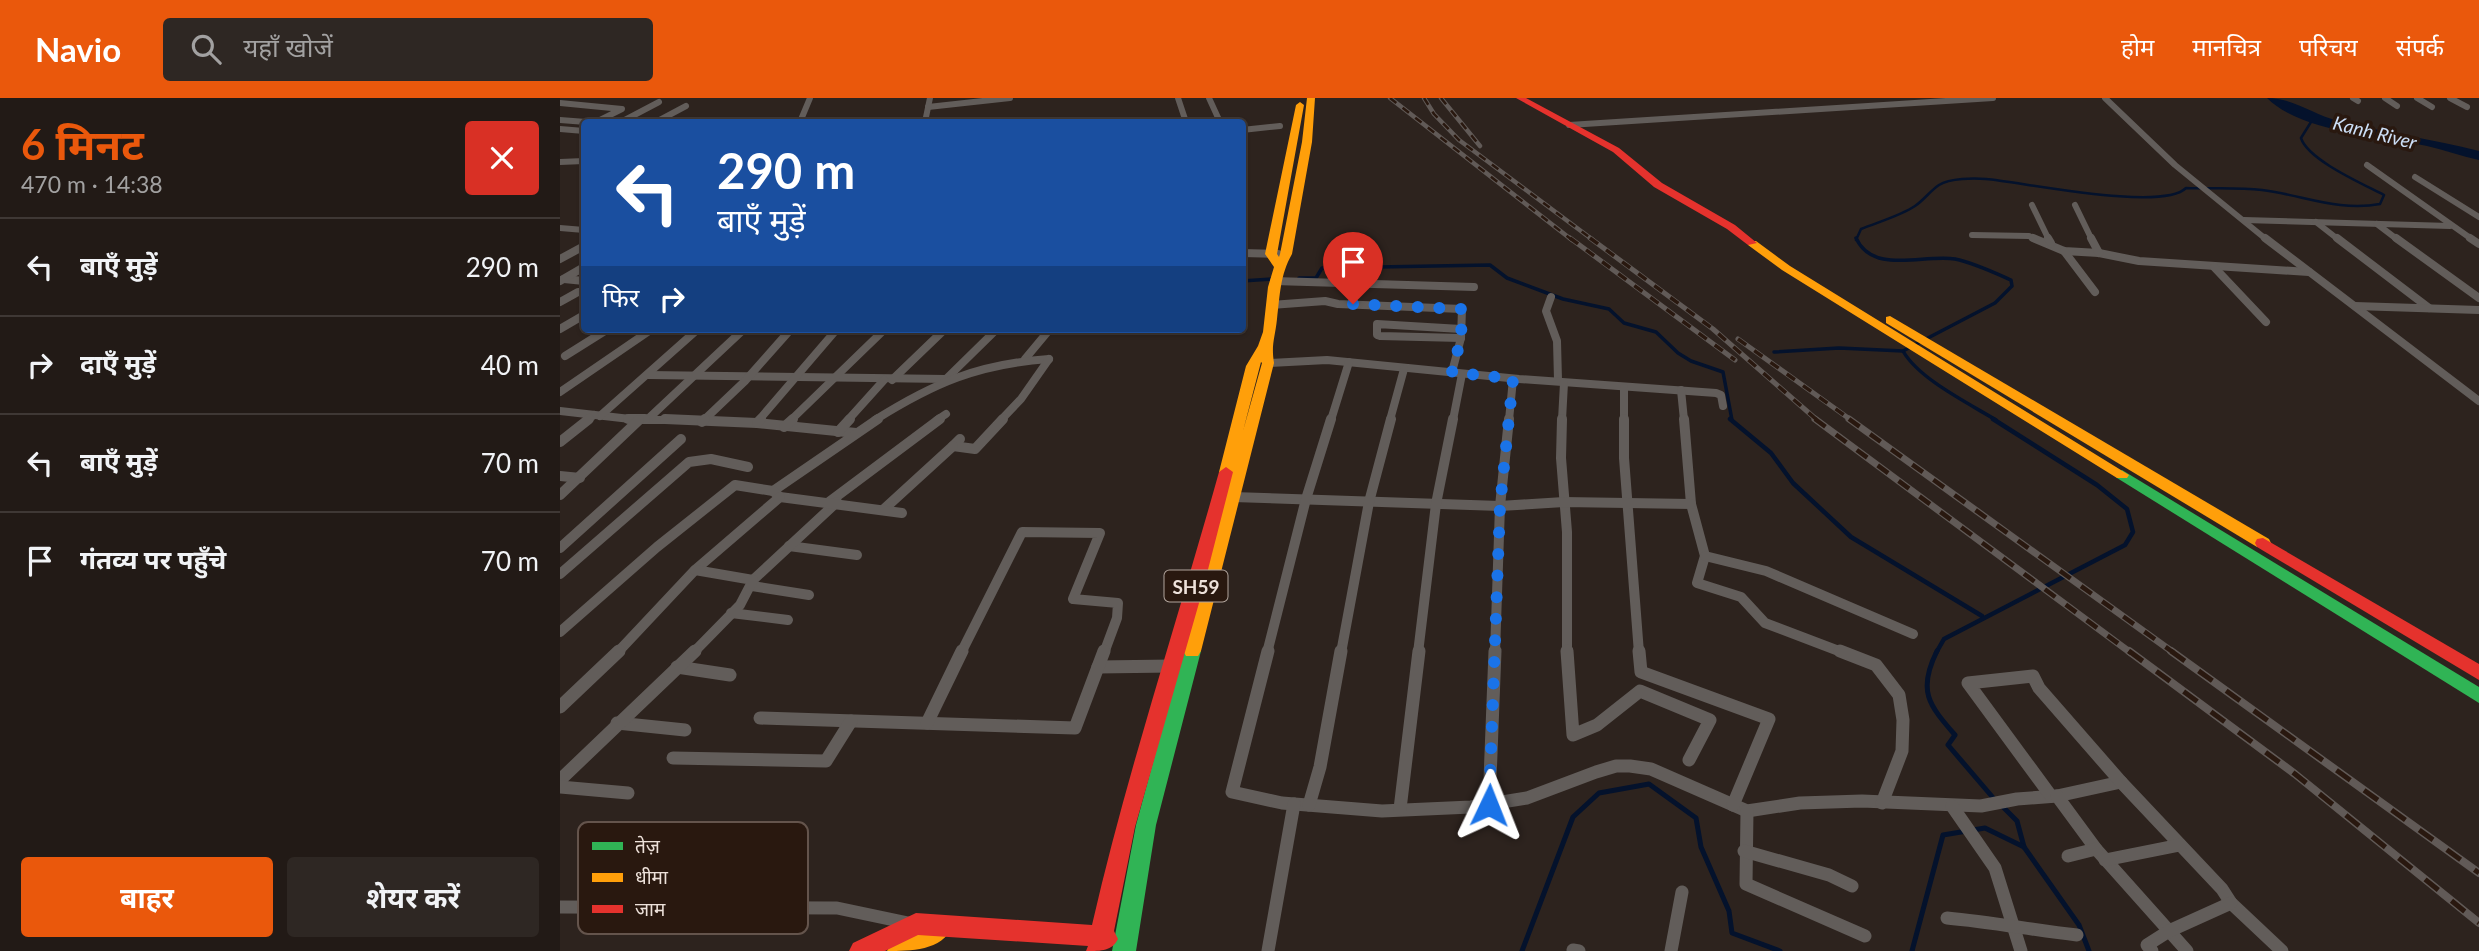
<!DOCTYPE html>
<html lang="hi">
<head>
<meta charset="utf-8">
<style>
  :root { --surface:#221a16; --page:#2e2723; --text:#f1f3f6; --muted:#a2a1a1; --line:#3f3835; --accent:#ea580c }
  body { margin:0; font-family:Lato,"Noto Sans Devanagari",sans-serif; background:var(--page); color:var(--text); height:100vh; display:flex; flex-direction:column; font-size:26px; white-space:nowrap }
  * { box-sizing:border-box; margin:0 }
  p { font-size:23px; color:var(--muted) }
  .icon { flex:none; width:38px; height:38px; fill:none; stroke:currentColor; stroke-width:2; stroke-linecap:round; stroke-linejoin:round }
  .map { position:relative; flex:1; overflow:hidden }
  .details { display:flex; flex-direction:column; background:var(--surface); width:560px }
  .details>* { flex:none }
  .hud { position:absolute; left:21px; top:21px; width:665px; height:214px; border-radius:7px; box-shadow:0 2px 5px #0004,0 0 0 2px var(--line); background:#1a4fa0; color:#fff; overflow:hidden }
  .pin { position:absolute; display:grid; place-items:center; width:60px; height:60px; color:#fff; margin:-72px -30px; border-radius:50% 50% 50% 0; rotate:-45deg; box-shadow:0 0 7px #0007 }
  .pin .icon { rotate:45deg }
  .me { position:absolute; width:77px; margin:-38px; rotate:2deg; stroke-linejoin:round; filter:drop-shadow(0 0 5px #0008) }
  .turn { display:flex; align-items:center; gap:24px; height:147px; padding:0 21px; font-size:32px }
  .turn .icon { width:91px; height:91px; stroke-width:2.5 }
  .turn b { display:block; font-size:49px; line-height:60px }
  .then { display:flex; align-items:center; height:66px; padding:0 21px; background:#0003; gap:14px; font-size:26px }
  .round { display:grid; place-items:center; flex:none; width:74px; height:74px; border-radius:7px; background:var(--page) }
  .summary { display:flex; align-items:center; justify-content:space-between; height:119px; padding:0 21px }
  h1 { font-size:42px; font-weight:700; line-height:52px; color:var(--accent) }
  .primary-button { display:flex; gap:14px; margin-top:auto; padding:14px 21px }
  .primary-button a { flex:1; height:80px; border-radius:7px; background:var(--accent); color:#fff; font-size:28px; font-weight:700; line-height:80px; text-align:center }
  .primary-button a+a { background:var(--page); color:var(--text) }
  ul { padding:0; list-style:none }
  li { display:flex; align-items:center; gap:21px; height:98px; padding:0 21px; border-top:2px solid var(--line) }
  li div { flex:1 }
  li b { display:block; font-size:26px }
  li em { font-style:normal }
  header { display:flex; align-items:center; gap:42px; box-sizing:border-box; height:98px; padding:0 35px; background:var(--accent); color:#fff }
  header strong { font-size:33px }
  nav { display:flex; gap:38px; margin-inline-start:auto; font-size:24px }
  .search { width:490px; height:63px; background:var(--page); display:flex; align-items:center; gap:18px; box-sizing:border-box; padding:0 24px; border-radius:7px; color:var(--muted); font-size:26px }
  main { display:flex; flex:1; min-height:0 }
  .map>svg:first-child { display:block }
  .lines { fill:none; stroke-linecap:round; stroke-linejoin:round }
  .stream-far3 { stroke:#04122c; stroke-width:2.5 }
  .stream-far2 { stroke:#04122c; stroke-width:3.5 }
  .stream-far1 { stroke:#04122c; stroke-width:4.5 }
  .stream { stroke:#04122c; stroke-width:5 }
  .river { fill:#04122c; fill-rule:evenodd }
  .street-far3 { stroke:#625d5a; stroke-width:6 }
  .street-far2 { stroke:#625d5a; stroke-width:8 }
  .street-far1 { stroke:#625d5a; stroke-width:10 }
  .street { stroke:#625d5a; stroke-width:13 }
  .fast { fill:#30b455; fill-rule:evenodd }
  .slow { fill:#ff9f0a; fill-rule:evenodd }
  .jam { fill:#e5322d; fill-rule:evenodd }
  .rail-far3-casing { stroke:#615a57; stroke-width:4.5 }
  .rail-far2-casing { stroke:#615a57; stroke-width:5 }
  .rail-far1-casing { stroke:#615a57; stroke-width:7 }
  .rail-casing { stroke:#615a57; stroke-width:8 }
  .rail-far3 { stroke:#29180f; stroke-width:2.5; stroke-dasharray:8; stroke-linecap:butt }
  .rail-far2 { stroke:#29180f; stroke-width:3.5; stroke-dasharray:10; stroke-linecap:butt }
  .rail-far1 { stroke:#29180f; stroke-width:4.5; stroke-dasharray:13; stroke-linecap:butt }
  .rail { stroke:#29180f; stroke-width:5; stroke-dasharray:17; stroke-linecap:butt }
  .route { stroke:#1a73e8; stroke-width:12; stroke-dasharray:0 21.6 }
  .labels { text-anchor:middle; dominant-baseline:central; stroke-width:7; stroke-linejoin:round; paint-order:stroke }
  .far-water-label { font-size:19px; font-style:italic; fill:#cde0f8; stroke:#29180f }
  .shield { fill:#29180f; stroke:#b2a59d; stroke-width:2 }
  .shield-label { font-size:19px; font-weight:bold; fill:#ede1da }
  .key { fill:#29180f; stroke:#64544c; stroke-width:2 }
  .key-label { font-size:19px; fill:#ede1da }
</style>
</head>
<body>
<header>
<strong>Navio</strong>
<div class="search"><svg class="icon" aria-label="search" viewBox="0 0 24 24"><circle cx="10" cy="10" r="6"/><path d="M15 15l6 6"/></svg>यहाँ खोजें</div>
<nav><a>होम</a><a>मानचित्र</a><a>परिचय</a><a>संपर्क</a></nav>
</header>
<main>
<section class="details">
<div class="summary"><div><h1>6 मिनट</h1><p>470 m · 14:38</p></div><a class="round" style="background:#d93025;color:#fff"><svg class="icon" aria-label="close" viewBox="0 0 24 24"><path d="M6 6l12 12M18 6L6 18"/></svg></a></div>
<ul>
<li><svg class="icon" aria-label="left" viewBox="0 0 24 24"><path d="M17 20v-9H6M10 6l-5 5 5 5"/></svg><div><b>बाएँ मुड़ें</b></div><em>290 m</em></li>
<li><svg class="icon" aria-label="right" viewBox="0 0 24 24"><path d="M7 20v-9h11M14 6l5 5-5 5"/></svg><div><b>दाएँ मुड़ें</b></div><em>40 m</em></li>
<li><svg class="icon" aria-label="left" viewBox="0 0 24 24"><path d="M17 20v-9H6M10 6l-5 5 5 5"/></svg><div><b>बाएँ मुड़ें</b></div><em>70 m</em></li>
<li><svg class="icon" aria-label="arrive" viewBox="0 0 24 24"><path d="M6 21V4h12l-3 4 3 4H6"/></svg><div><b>गंतव्य पर पहुँचे</b></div><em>70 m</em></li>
</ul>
<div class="primary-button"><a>बाहर</a><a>शेयर करें</a></div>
</section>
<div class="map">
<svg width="1919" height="853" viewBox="0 0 1919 853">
  <rect width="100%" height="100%" fill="#2d231e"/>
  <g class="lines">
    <path class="stream-far3" d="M1296 142 1301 131C1318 124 1340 118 1355 108 1364 102 1370 93 1379 87 1390 80 1414 80 1426 81 1462 84 1602 114 1626 90 1651 91 1677 89 1702 92 1743 97 1779 114 1820 106L1824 97C1803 86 1748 62 1741 40L1751 24 1748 18"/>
    <g class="stream-far2">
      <path d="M1296 140C1313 177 1363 156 1395 161 1414 165 1433 174 1451 182L1452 188 1435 205 1343 253C1359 281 1408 305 1436 322"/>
      <path d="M739 180H756L762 170 930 167 947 180 1003 201 1049 211 1064 225 1096 234 1118 255 1131 263 1163 274 1172 322"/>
      <path d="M682 183 713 181"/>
      <path d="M1214 254 1279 250 1343 253"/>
    </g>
    <g class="stream-far1">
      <path d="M1170 321 1211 355 1233 385 1291 439 1422 518"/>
      <path d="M1376 555 1384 541 1565 447 1573 434 1567 411 1537 387 1433 321"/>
    </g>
    <g class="stream">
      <path d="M1377 553C1357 593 1369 607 1395 637L1388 647 1435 702"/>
      <path d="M1442 708 1457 723 1464 749"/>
      <path d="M962 853 1013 719 1039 695 1089 686 1136 720 1141 749 1169 813 1172 835 1220 853"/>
      <path d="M1352 853 1383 737 1425 730 1464 749 1519 827 1529 853"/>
    </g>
    <path class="river" d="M1707 0C1734 0 1753 17 1779 23 1826 35 1873 41 1919 53V62C1901 58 1884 52 1867 48 1821 38 1741 34 1707 0Z"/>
    <g class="street-far3">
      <path d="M618 0 626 24"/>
      <path d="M649 0 660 24"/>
      <path d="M1545 0 1615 67 1707 142"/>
      <path d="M1793 0 1798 3"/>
      <path d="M1825 0 1837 8"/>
      <path d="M1857 0 1872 9"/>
      <path d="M1890 0 1907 9"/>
      <path d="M0 5 62 11 36 24"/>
      <path d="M368 9 450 0"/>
      <path d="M0 22 26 24"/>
      <path d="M61 24 99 4"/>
      <path d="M96 24 126 8"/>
      <path d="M240 24 250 0"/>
      <path d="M365 24 370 0"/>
      <path d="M1009 27 1433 0"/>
      <path d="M0 31 24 33"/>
      <path d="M682 32 720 28"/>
      <path d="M0 64 24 63"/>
      <path d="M1807 67 1913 142"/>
      <path d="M1855 79 1919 119"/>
      <path d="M1472 107 1489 142"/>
      <path d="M1515 107 1532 142"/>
      <path d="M1684 122 1890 128"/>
      <path d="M1756 124 1779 142"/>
      <path d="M1817 126 1838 142"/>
      <path d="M0 130 24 132"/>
      <path d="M1412 137 1469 138 1477 142"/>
    </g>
    <g class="street-far2">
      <path d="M1473 140 1504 153 1539 155 1579 163 1749 174"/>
      <path d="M1488 140 1491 145"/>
      <path d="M1531 140 1539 155"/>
      <path d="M1705 140 1919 303"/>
      <path d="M1777 140 1869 210"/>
      <path d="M1836 140 1919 200"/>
      <path d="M1910 140 1919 146"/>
      <path d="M1504 153 1535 194"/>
      <path d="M682 155 718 156"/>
      <path d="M0 161 24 148"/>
      <path d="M1654 169 1706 224"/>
      <path d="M4 181 24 183"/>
      <path d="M0 183 24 169"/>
      <path d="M714 183 914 189"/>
      <path d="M991 199 986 213 997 243 998 282"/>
      <path d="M0 204 18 194H24"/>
      <path d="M711 207 765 203 778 206 902 211 901 240 892 274"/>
      <path d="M1795 208 1919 212"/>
      <path d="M0 231 24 217"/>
      <path d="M901 231 817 226V237L820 238 901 240"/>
      <path d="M5 258 48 231"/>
      <path d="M465 261 490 231"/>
      <path d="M708 265 767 262 959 281 1156 295 1161 297 1163 308"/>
      <path d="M88 277 386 281 437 231"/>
      <path d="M332 282 385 231"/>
      <path d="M1064 290V322"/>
      <path d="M1121 292 1124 322"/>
      <path d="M0 294 92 231"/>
      <path d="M0 313 79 322H143"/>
      <path d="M40 318 138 231"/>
      <path d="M89 320 184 231"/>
      <path d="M27 322 34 317"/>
      <path d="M144 322 185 283 231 231"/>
      <path d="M199 322 277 231"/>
      <path d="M231 322 325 231"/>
      <path d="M288 322 324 282"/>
      <path d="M315 322C374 285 418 266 489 261"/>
      <path d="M377 322 386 316"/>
      <path d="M441 322 461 301 489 261"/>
      <path d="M771 322 789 264"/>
      <path d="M830 322 844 271"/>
      <path d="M893 322 902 276"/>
      <path d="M949 322 953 281"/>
      <path d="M1002 322 1004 285"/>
    </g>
    <g class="street-far1">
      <path d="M68 321H85"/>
      <path d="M105 321 197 325 296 335"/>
      <path d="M1002 321 1001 360 1007 434V555"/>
      <path d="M1064 321V360L1079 555"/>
      <path d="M1124 321 1131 406 1145 458 1137 485 1181 499 1205 525 1284 555"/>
      <path d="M142 324 145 321"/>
      <path d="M197 325 201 321"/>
      <path d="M224 329 233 321"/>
      <path d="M278 334 290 321"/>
      <path d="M400 341 393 348 415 351 443 321"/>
      <path d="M0 344 29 321"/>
      <path d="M0 378 20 380"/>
      <path d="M213 393 318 321"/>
      <path d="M0 397 79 322"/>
      <path d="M673 399 940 408 1004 404 1131 406"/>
      <path d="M269 404 380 321"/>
      <path d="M323 412 393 348"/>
      <path d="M229 448 297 457"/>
      <path d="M0 450 121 341"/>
      <path d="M1145 458 1206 473 1353 536"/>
      <path d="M0 476 129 364 151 361 188 369"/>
      <path d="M193 482 277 404"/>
      <path d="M192 488 249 497"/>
      <path d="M171 515 228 522"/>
      <path d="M0 534 97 449 175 387 213 393 220 399 342 415"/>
      <path d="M57 555 135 472 220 399"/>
      <path d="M133 555 180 507 193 482 135 472"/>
      <path d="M401 555 462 434 540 435 513 501 558 505 557 520 544 555"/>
      <path d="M707 555 746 401 771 321"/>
      <path d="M781 555 809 404 831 321"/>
      <path d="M858 555 876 406 893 321"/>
      <path d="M935 555 940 408 949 321"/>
    </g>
    <g class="street">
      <path d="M708 553 672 694 722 705 822 713 911 709 967 700 1036 674 1056 668H1070L1091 671 1187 713 1240 705 1302 703 1421 708 1457 701 1497 698 1561 684"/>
      <path d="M1007 553 1013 637 1037 627 1080 593 1150 622 1129 662"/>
      <path d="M1079 553 1081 574 1209 621 1173 707"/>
      <path d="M1280 553 1316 567 1339 597 1343 622 1342 653 1322 705"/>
      <path d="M117 569 170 577"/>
      <path d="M538 569 612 568"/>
      <path d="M0 609 59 553"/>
      <path d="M200 620 515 630 544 553"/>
      <path d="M57 625 125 632"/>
      <path d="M367 625 402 553"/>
      <path d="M113 660 266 663 291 623"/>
      <path d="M0 682 135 553"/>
      <path d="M0 689 68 695"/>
      <path d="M1491 698 1408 585 1473 578 1479 590 1561 684 1662 791 1671 805 1722 853"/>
      <path d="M1497 698 1536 751 1627 853"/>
      <path d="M749 707 760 669 781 553"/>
      <path d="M929 707 935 553"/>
      <path d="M1392 708 1435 770 1461 853"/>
      <path d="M840 711 859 553"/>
      <path d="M1187 713 1186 786 1305 838"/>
      <path d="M1184 753 1269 777 1292 788"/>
      <path d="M1508 758 1536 751"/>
      <path d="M1545 762 1620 747"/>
      <path d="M0 809 277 810 353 826"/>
      <path d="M1387 820C1431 824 1473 832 1517 837"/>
      <path d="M1013 852 1019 853"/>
      <path d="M708 853 734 706"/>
      <path d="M1111 853 1122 794"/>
      <path d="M1592 853 1587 847 1609 833 1671 805"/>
    </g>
    <g class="fast">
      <path d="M1562 372 1919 589V605L1557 380 1555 377Z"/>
      <path d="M632 546 638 548 641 553 596 727 576 853H552L576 727 623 553 626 548Z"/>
    </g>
    <g class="slow">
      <path d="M747 0H755L752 44 732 156C720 177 720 197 717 221 715 240 711 246 714 265L641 553 638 558H626L623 553 671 377H661L659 374 686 268 698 248 703 234 708 189 714 169 705 156 736 7 740 4 744 7 717 156 719 159 720 156 742 44ZM701 264 702 265 683 333Z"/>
      <path d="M1188 143H1196L1230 168 1569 377 1567 380H1557L1222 172 1188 147Z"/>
      <path d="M1330 218 1709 441 1711 445 1709 449H1697L1326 225V219Z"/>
      <path d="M382 817 390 820 393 828C382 853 350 853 327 853L331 845Z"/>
    </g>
    <g class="jam">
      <path d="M956 0H966L1059 50 1102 85 1175 127 1197 145 1188 147 1167 131 1094 89 1053 54Z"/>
      <path d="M666 369 673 374 643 491 575 729 554 833 558 841C552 853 542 853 526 853L528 848 358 837 325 853H289L293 845 356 815 532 827C567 674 617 525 659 374Z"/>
      <path d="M1703 440 1919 566V582L1697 449 1695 445 1697 441Z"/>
    </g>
    <g class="rail-far3-casing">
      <g id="rail-far3">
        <path d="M830 0 1012 142"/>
        <path d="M864 0 874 16 899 42 1033 142"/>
        <path d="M881 0 920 48"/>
      </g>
    </g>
    <g class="rail-far2-casing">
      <g id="rail-far2">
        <path d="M1010 140 1175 262"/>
        <path d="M1030 140 1153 231 1257 322"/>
        <path d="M1178 241 1291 322"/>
      </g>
    </g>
    <g class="rail-far1-casing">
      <g id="rail-far1">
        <path d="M1255 321 1571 555"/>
        <path d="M1289 321 1614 555"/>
      </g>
    </g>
    <g class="rail-casing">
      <g id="rail">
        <path d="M1569 553 1735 676 1919 825"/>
        <path d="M1611 553 1919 775"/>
      </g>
    </g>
    <use href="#rail-far3" class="rail-far3"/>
    <use href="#rail-far2" class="rail-far2"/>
    <use href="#rail-far1" class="rail-far1"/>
    <use href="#rail" class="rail"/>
  </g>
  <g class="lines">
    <path class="route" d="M793 206 902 211 901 240 892 274 953 281 940 408 929 707"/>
  </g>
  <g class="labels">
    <g class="far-water-label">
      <text transform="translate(1815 34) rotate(14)">Kanh River</text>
    </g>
    <rect class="shield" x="604.5" y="472.5" width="63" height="31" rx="5"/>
    <g class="shield-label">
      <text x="636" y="488">SH59</text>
    </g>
  </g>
  <rect x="18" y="724" width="230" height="112" rx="10" class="key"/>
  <rect x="32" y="744" width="31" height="8" fill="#30b455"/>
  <rect x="32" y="775" width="31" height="9" fill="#ff9f0a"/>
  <rect x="32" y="807" width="31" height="8" fill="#e5322d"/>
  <g class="key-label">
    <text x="75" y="755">तेज़</text>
    <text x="75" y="786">धीमा</text>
    <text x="75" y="818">जाम</text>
  </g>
</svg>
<div class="pin" style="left:793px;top:206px;background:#d93025"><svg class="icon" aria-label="arrive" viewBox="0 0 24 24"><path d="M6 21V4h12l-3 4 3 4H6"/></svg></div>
<svg class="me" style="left:929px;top:707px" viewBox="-20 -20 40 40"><path d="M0-17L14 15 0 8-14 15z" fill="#1a73e8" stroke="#fff" stroke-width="4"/></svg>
<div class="hud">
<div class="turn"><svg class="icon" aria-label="left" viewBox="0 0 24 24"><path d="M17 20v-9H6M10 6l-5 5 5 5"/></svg><div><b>290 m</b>बाएँ मुड़ें</div></div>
<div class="then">फिर<svg class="icon" aria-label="right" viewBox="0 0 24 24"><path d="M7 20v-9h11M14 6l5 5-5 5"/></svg></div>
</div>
</div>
</main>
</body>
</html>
